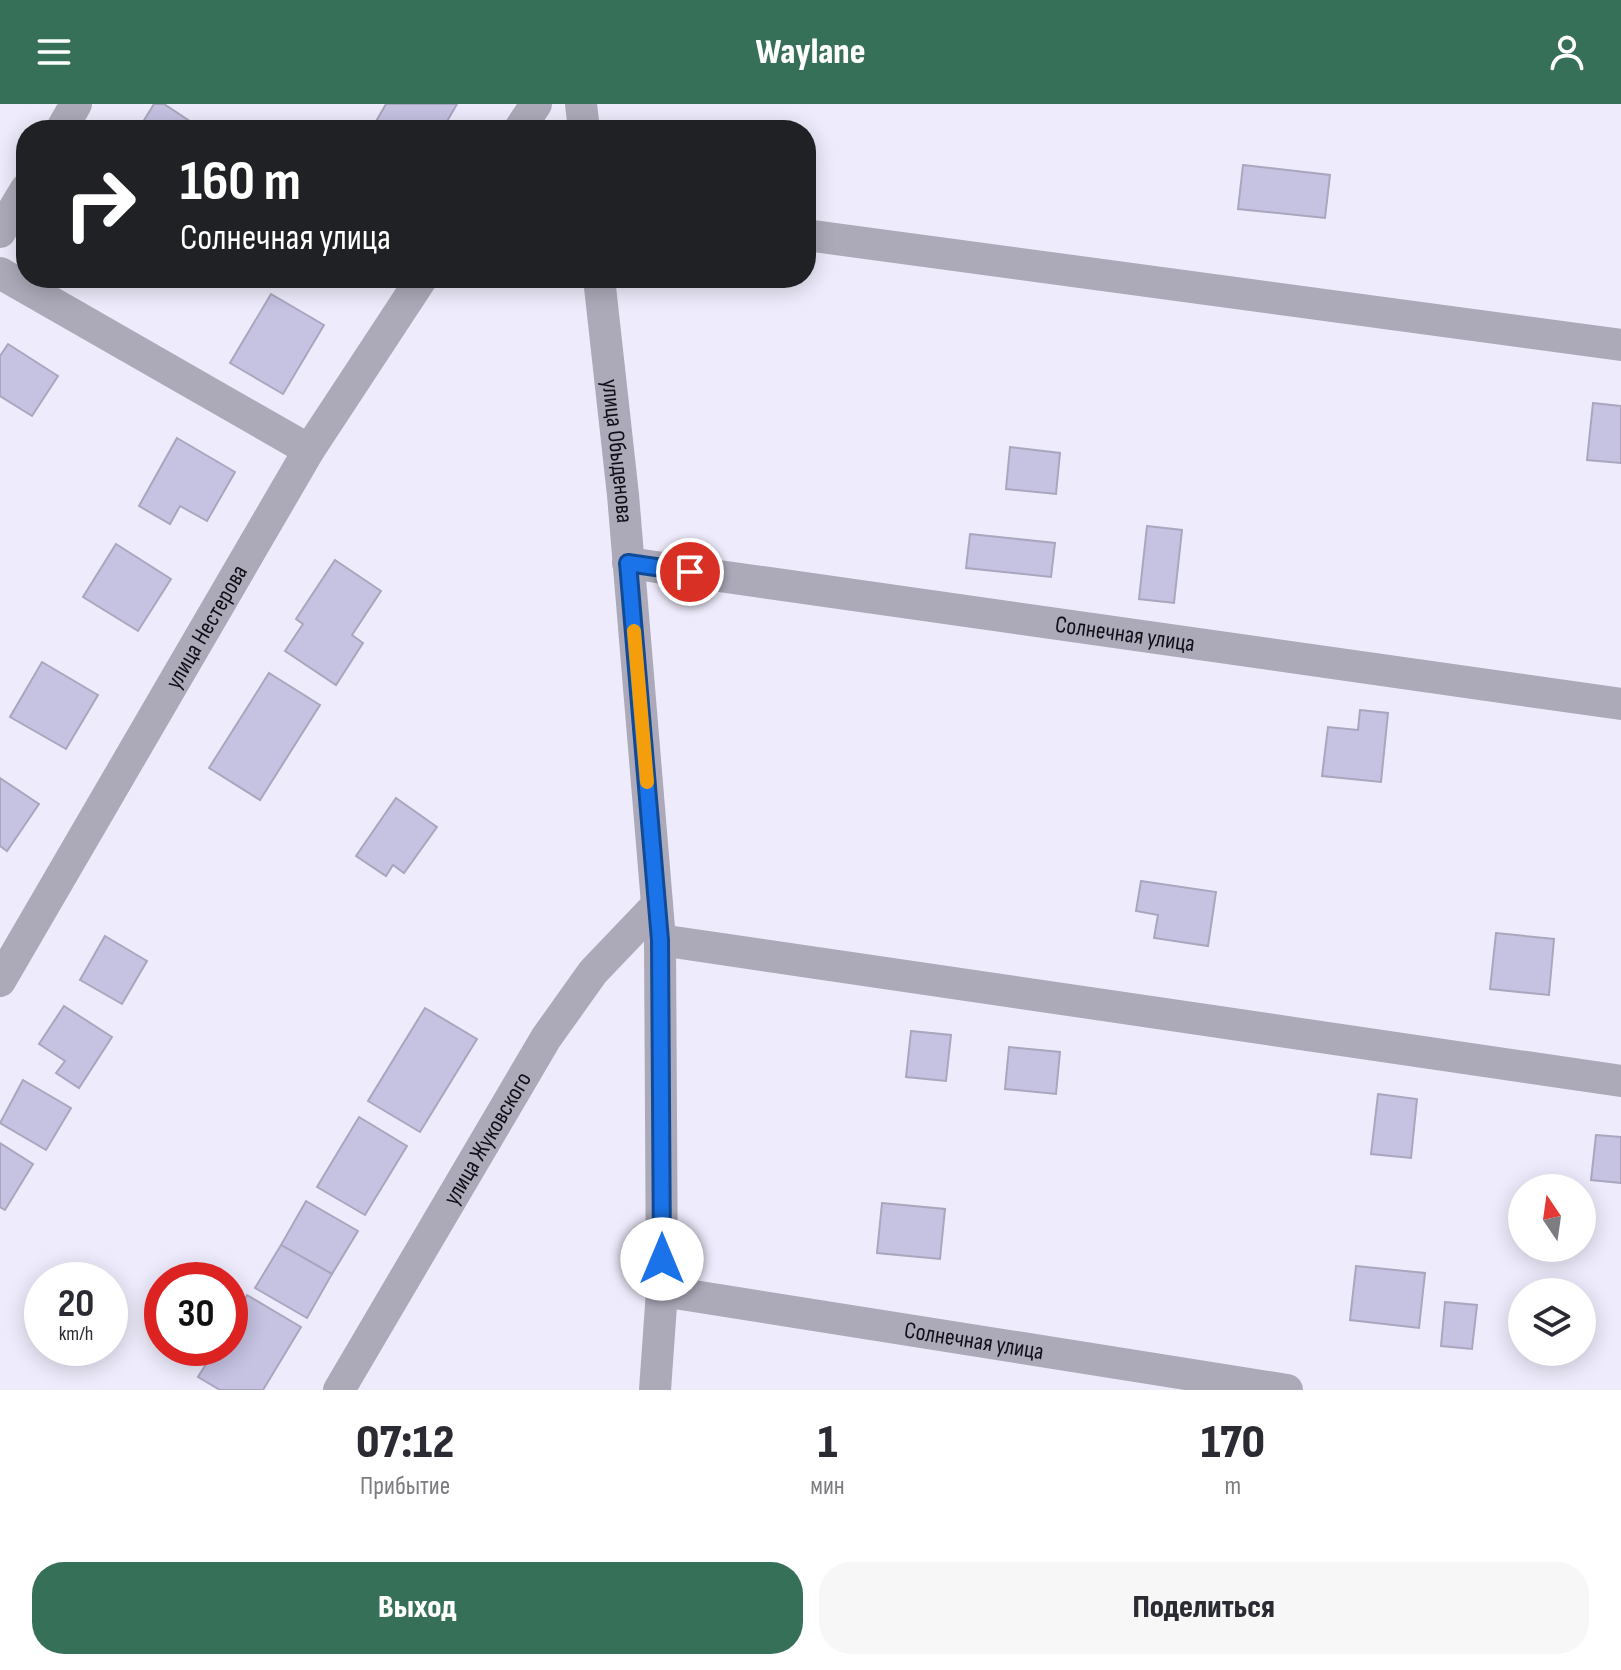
<!DOCTYPE html>
<html lang="ru">
<head>
<meta charset="utf-8">
<style>
  :root { --surface:#fff; --page:#f7f7f7; --text:#2b2b33; --muted:#7c7c81; --accent:#377058 }
  body { margin:0; font-family:"Sofia Sans Condensed",sans-serif; background:var(--page); color:var(--text); height:100vh; display:flex; flex-direction:column; font-size:30px; white-space:nowrap }
  * { box-sizing:border-box; margin:0 }
  p { font-size:26px; color:var(--muted) }
  .icon { flex:none; width:44px; height:44px; fill:none; stroke:currentColor; stroke-width:2; stroke-linecap:round; stroke-linejoin:round }
  .map { position:relative; height:1286px; overflow:hidden }
  .details { display:flex; flex-direction:column; background:var(--surface); flex:1 }
  .details>* { flex:none }
  .top-card { position:absolute; left:16px; top:16px; width:800px; height:168px; border-radius:32px; box-shadow:0 4px 20px #0003; background:#202124; color:#fff; overflow:hidden }
  .needle { width:52px; rotate:347deg }
  .fabs { position:absolute; left:1508px; top:1070px; display:grid; gap:16px }
  .fabs a { display:grid; place-items:center; width:88px; height:88px; border-radius:50%; background:var(--surface); box-shadow:0 4px 20px #0003; font-size:40px }
  .speed { position:absolute; left:24px; top:1158px; display:flex; gap:16px; font-size:40px; font-weight:700; text-align:center }
  .speed>* { display:grid; place-content:center; width:104px; height:104px; border-radius:50%; background:var(--surface); box-shadow:0 4px 20px #0003; line-height:1 }
  .speed small { font-size:20px; font-weight:400 }
  .speed .limit { border:12px solid #d22; background:#fff; color:#111 }
  .pin { position:absolute; display:grid; place-items:center; width:68px; height:68px; color:#fff; margin:-34px; border:4px solid #fff; border-radius:50%; box-shadow:0 2px 8px #0007 }
  .me { position:absolute; width:88px; margin:-44px; rotate:0deg; stroke-linejoin:round; filter:drop-shadow(0 0 6px #0008) }
  .turn { display:flex; align-items:center; gap:28px; height:168px; padding:0 32px; font-size:36px }
  .turn .icon { width:104px; height:104px; stroke-width:2.5 }
  .turn b { display:block; font-size:56px; line-height:68px }
  .eta { display:flex; justify-content:space-evenly; align-items:center; height:136px; text-align:center }
  .eta b { font-size:48px; font-weight:800; line-height:56px }
  .primary-button { display:flex; gap:16px; margin-top:auto; padding:16px 32px }
  .primary-button a { flex:1; height:92px; border-radius:32px; background:var(--accent); color:#fff; font-size:32px; font-weight:800; line-height:92px; text-align:center }
  .primary-button a+a { background:var(--page); color:var(--text) }
  header { display:flex; justify-content:space-between; align-items:center; height:104px; padding:0 32px; background:var(--accent); color:#fff; font-size:36px; font-weight:800 }
  .map>svg:first-child { display:block }
  .building { fill:#c5c2e2; stroke:#a9a6be; stroke-width:2 }
  .lines { fill:none; stroke-linecap:round; stroke-linejoin:round }
  .minor { stroke:#acaab9; stroke-width:32 }
  .route-casing { stroke:#114b97; stroke-width:20 }
  .route { stroke:#1a73e8; stroke-width:14 }
  .slow { stroke:#f59e0b; stroke-width:14 }
  .labels { text-anchor:middle; dominant-baseline:central; stroke-width:6; stroke-linejoin:round; paint-order:stroke }
  .street-label { font-size:24px; fill:#100f17; stroke:#fff }
</style>
</head>
<body>
<header><svg class="icon" aria-label="menu" viewBox="0 0 24 24"><path d="M4 6h16M4 12h16M4 18h16"/></svg>Waylane<svg class="icon" aria-label="person" viewBox="0 0 24 24"><circle cx="12" cy="8" r="4"/><path d="M4 21q1-7 8-7t8 7"/></svg></header>
<div class="map">
<svg width="1621" height="1286" viewBox="0 0 1621 1286">
  <rect width="100%" height="100%" fill="#eeecfc"/>
  <g class="building">
    <path d="M154 0H164L200 24 198 26H138Z"/>
    <path d="M386 0H457L442 26H371Z"/>
    <path d="M1243 61 1330 71 1325 114 1238 105Z"/>
    <path d="M271 190 324 221 283 290 230 259Z"/>
    <path d="M8 240 58 272 32 312 0 292V252Z"/>
    <path d="M1593 299 1621 302V359L1587 356Z"/>
    <path d="M177 334 235 368 207 417 180 402 170 420 139 402Z"/>
    <path d="M1010 343 1060 349 1056 390 1006 385Z"/>
    <path d="M1147 422 1182 426 1174 499 1139 495Z"/>
    <path d="M970 430 1055 439 1051 473 966 464Z"/>
    <path d="M116 440 171 475 138 527 83 493Z"/>
    <path d="M335 456 381 487 352 531 363 539 336 581 285 547 303 520 296 515Z"/>
    <path d="M42 558 98 591 66 645 10 613Z"/>
    <path d="M269 569 320 601 260 696 209 664Z"/>
    <path d="M1360 606 1388 609 1381 678 1322 672 1328 623 1358 626Z"/>
    <path d="M0 674 39 700 7 747 0 742Z"/>
    <path d="M396 694 437 723 404 769 393 761 386 772 356 752Z"/>
    <path d="M1141 777 1216 788 1208 842 1154 834 1158 811 1136 807Z"/>
    <path d="M1496 829 1554 835 1549 891 1490 885Z"/>
    <path d="M105 832 147 857 122 900 80 876Z"/>
    <path d="M64 902 112 933 79 984 56 969 65 957 39 940Z"/>
    <path d="M425 904 477 935 420 1028 368 997Z"/>
    <path d="M911 927 951 931 946 977 906 973Z"/>
    <path d="M1009 943 1060 948 1056 990 1005 985Z"/>
    <path d="M23 976 71 1004 46 1046 0 1019Z"/>
    <path d="M1378 990 1417 995 1411 1054 1371 1050Z"/>
    <path d="M359 1013 407 1042 365 1111 317 1083Z"/>
    <path d="M1596 1031 1621 1033V1079L1591 1076Z"/>
    <path d="M0 1039 33 1060 5 1106 0 1103Z"/>
    <path d="M306 1097 358 1127 332 1170 281 1141Z"/>
    <path d="M882 1099 945 1105 940 1155 877 1149Z"/>
    <path d="M281 1141 332 1170 307 1214 255 1184Z"/>
    <path d="M1356 1162 1425 1169 1419 1224 1350 1216Z"/>
    <path d="M247 1191 301 1223 263 1286H220L198 1273 216 1244H230V1220Z"/>
    <path d="M1445 1198 1477 1201 1472 1245 1441 1242Z"/>
  </g>
  <g class="lines">
    <g class="minor">
      <path d="M581 0 584 26"/>
      <path d="M61 26 76 0"/>
      <path d="M519 26 536 0"/>
      <path d="M0 128 26 85"/>
      <path d="M806 131 1621 241"/>
      <path d="M0 169 309 346"/>
      <path id="s1" d="M599 174 623 391 660 836 662 1187 655 1286"/>
      <path id="s2" d="M628 459 1621 600"/>
      <path d="M660 836 1621 977"/>
      <path id="s3" d="M0 877 309 346 422 174"/>
      <path id="s4" d="M662 1187 1287 1286"/>
      <path id="s5" d="M339 1286 546 934 593 868 657 801"/>
    </g>
  </g>
  <g class="lines">
    <g class="route-casing">
      <path id="route" d="M662 1155 660 836 628 459 690 468"/>
    </g>
    <use href="#route" class="route"/>
    <path class="slow" d="M634 527 647 678"/>
  </g>
  <g class="labels">
    <g class="street-label">
      <text stroke="none"><textPath href="#s1" startOffset="174">улица Обыденова</textPath></text>
      <text stroke="none"><textPath href="#s3" startOffset="410">улица Нестерова</textPath></text>
      <text stroke="none"><textPath href="#s2" startOffset="502">Солнечная улица</textPath></text>
      <text stroke="none"><textPath href="#s5" startOffset="292">улица Жуковского</textPath></text>
      <text stroke="none"><textPath href="#s4" startOffset="316">Солнечная улица</textPath></text>
    </g>
  </g>
</svg>
<div class="fabs">
<a><svg class="needle" viewBox="-14 -14 28 28"><path d="M0-13l5 13h-10z" fill="#e53935"/><path d="M0 13l5-13h-10z" fill="#7c7c81"/></svg></a>
<a><svg class="icon" aria-label="layers" viewBox="0 0 24 24"><path d="M12 4l9 5-9 5-9-5zM3 14l9 5 9-5"/></svg></a>
</div>
<div class="speed"><div>20<small>km/h</small></div><div class="limit">30</div></div>
<div class="pin" style="left:690px;top:468px;background:#d93025"><svg class="icon" aria-label="arrive" viewBox="0 0 24 24"><path d="M6 21V4h12l-3 4 3 4H6"/></svg></div>
<svg class="me" style="left:662px;top:1155px" viewBox="-20 -20 40 40"><circle r="19" fill="#fff"/><path d="M0-13L10 11 0 6-10 11z" fill="#1a73e8"/></svg>
<div class="top-card">
<div class="turn"><svg class="icon" aria-label="right" viewBox="0 0 24 24"><path d="M7 20v-9h11M14 6l5 5-5 5"/></svg><div><b>160 m</b>Солнечная улица</div></div>
</div>
</div>
<section class="details">
<div class="eta">
<div><b>07:12</b><p>Прибытие</p></div>
<div><b>1</b><p>мин</p></div>
<div><b>170</b><p>m</p></div>
</div>
<div class="primary-button"><a>Выход</a><a>Поделиться</a></div>
</section>
</body>
</html>
